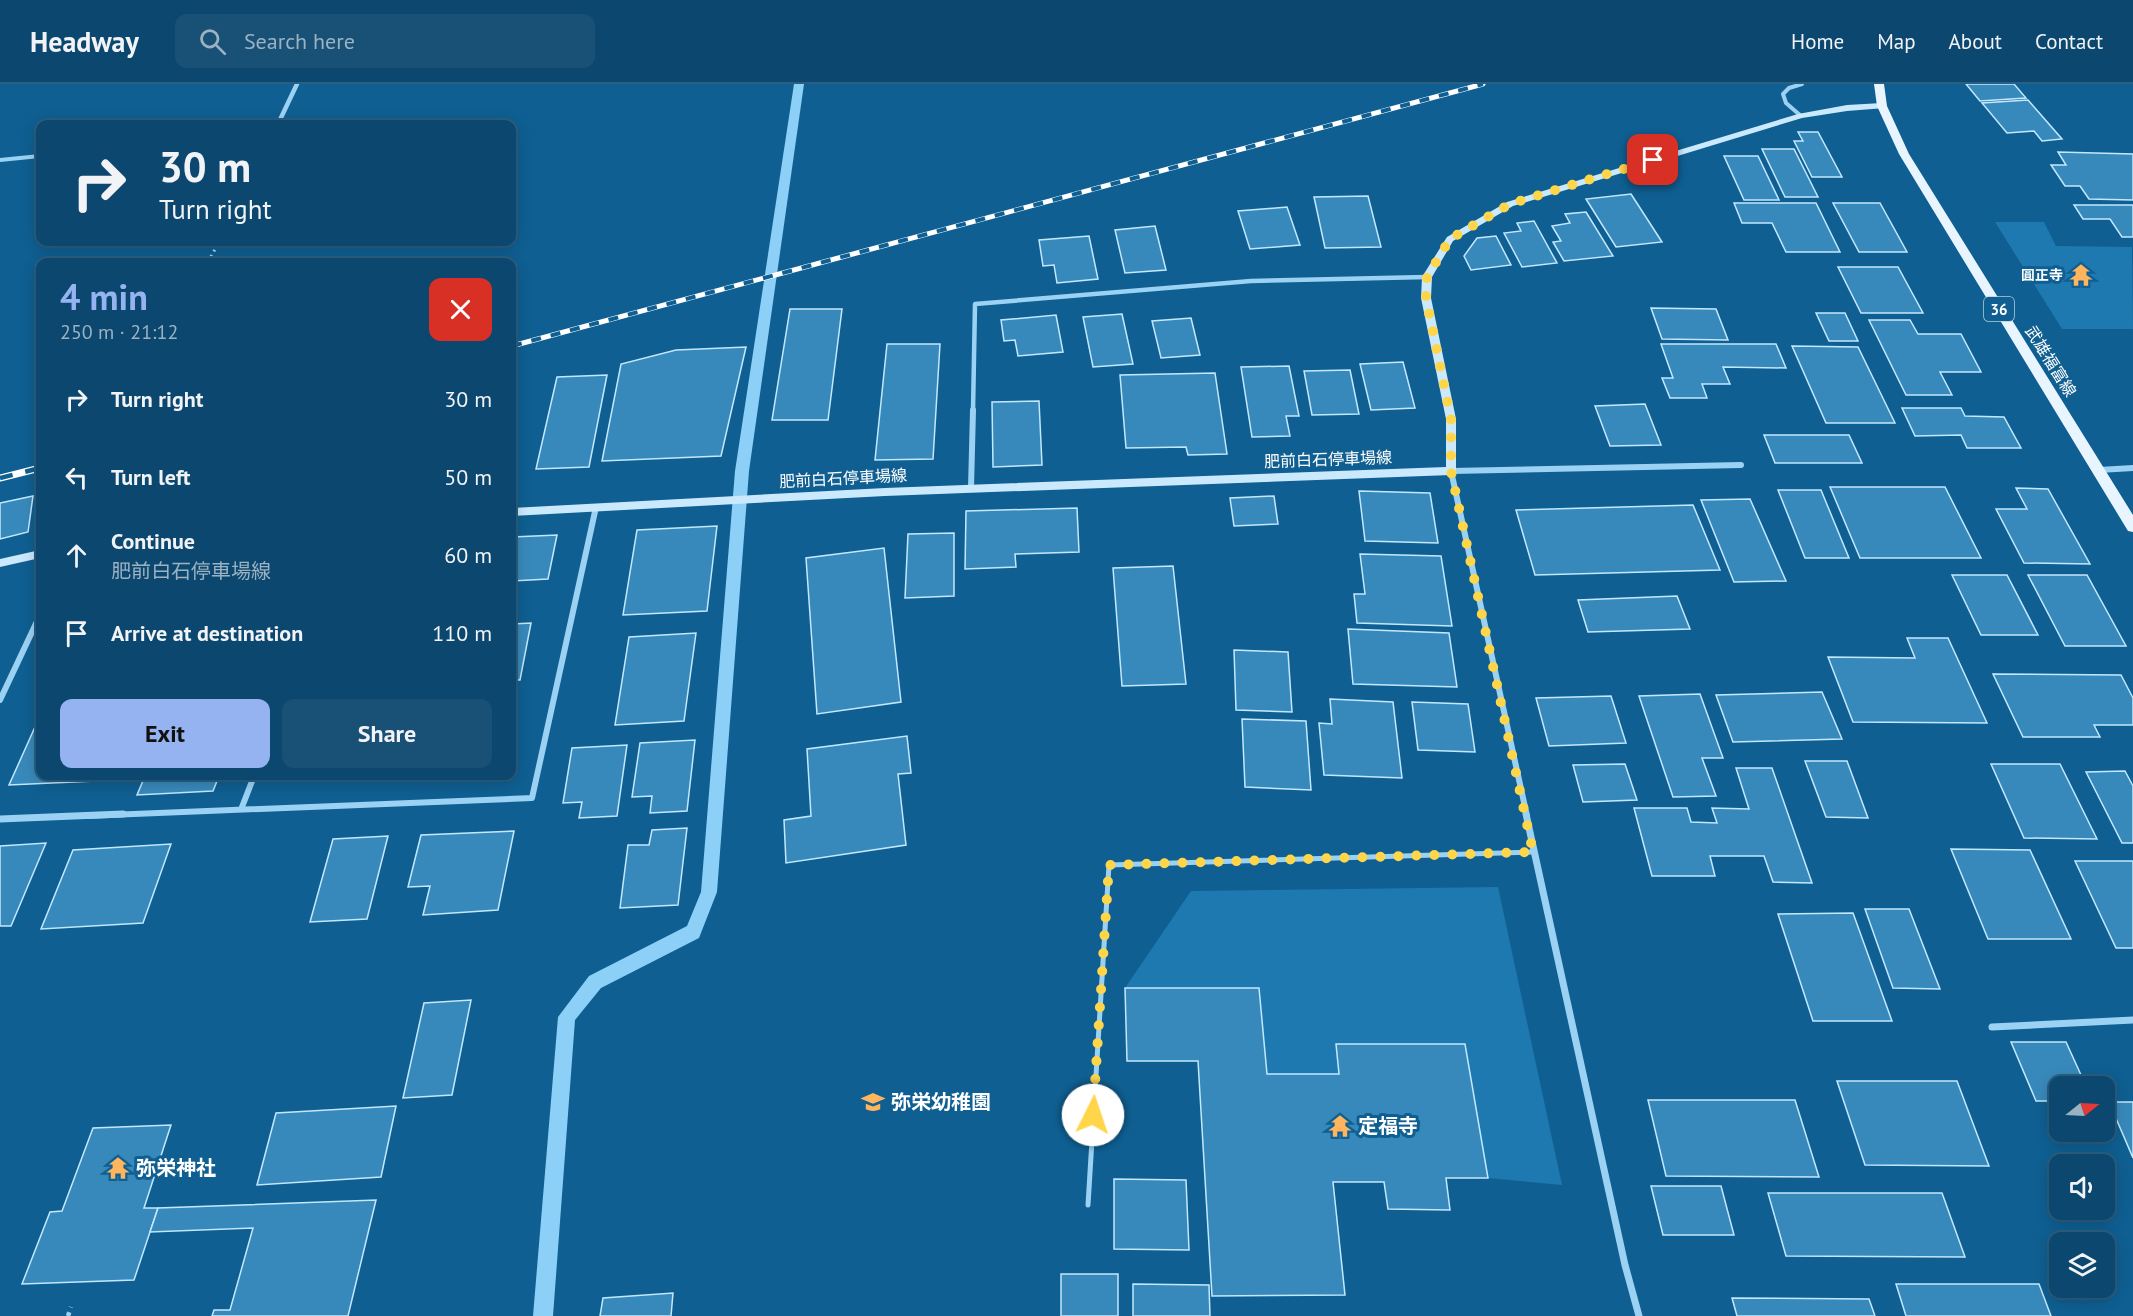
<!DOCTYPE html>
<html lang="en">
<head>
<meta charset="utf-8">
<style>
  :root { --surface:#0b476e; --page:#195176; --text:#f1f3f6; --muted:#9ab2c2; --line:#2b5f81; --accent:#95b2f1 }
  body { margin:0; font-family:"PT Sans","Noto Sans JP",sans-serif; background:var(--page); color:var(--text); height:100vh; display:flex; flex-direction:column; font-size:22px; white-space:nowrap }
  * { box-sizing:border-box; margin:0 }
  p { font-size:20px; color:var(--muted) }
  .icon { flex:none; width:33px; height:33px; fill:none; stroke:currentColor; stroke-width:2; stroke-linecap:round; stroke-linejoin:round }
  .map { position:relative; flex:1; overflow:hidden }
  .panel { position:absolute; left:36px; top:174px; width:480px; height:522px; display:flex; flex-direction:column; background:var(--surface); border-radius:12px; box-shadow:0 3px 15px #0003,0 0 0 2px var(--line) }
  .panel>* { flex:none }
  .top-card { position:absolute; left:36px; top:36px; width:480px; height:126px; border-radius:12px; box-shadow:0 3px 15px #0003,0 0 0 2px var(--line); background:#0b476e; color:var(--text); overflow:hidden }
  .needle { width:39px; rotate:72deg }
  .controls { position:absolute; left:2049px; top:992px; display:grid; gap:12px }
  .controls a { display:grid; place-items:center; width:66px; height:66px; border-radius:12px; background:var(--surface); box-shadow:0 3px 15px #0003,0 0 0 2px var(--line); font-size:30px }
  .pin { position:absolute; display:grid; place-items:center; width:51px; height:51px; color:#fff; margin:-26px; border-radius:12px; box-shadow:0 3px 9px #0006 }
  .me { position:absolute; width:66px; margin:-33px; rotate:4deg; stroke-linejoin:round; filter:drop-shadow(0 0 4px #0008) }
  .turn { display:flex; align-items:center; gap:21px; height:126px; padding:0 24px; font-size:27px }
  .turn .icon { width:78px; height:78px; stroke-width:2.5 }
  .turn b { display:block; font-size:42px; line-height:51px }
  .round { display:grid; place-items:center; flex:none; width:63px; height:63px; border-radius:12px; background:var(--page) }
  .overview { display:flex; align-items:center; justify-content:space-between; height:102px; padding:0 24px }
  h1 { font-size:36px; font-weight:700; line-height:45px; color:var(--accent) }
  .primary-button { display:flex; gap:12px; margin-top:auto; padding:12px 24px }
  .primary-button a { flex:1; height:69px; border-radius:12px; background:var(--accent); color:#111; font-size:24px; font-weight:700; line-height:69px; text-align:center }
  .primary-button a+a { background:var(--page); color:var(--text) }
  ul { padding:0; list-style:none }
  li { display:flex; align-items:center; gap:18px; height:78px; padding:0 24px }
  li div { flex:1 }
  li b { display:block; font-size:22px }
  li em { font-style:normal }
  header { display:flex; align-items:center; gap:36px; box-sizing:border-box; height:84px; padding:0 30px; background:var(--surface); border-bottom:2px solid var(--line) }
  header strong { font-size:28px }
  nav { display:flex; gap:33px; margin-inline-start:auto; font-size:21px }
  .search { width:420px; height:54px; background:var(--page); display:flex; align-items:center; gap:15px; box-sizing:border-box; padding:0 21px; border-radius:12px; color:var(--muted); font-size:22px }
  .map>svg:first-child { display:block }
  .green { fill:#1e79b0 }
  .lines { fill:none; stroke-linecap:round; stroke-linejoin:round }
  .stream { fill:#8cd0f7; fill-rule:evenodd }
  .building { fill:#3889bb; stroke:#c3e8fe; stroke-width:1.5 }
  .path-far1 { stroke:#9bd2f4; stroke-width:3; stroke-dasharray:2 4; stroke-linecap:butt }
  .path { stroke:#9bd2f4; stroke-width:4.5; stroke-dasharray:4 5; stroke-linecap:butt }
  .service-far1 { stroke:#9bd2f4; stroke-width:4 }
  .service { stroke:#9bd2f4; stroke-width:5 }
  .minor-far2 { stroke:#9bd2f4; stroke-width:4.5 }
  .minor-far1 { stroke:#9bd2f4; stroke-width:6 }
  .minor { stroke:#9bd2f4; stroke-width:7 }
  .secondary { fill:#cbe9fd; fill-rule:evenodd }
  .primary { fill:#e8f5ff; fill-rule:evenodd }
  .rail-far1-casing { stroke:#fff; stroke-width:5 }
  .rail-casing { stroke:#fff; stroke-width:7 }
  .rail-far1 { stroke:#0f5f92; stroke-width:4; stroke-dasharray:10; stroke-linecap:butt }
  .rail { stroke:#0f5f92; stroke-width:4.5; stroke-dasharray:13; stroke-linecap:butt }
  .route { stroke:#ffd54a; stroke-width:10; stroke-dasharray:0 18 }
  .labels { text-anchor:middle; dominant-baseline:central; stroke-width:6; stroke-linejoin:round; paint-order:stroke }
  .far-poi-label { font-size:14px; font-weight:bold; fill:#fff; stroke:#0f5f92; text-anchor:end }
  .shield { fill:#0f5f92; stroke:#b7cfde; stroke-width:1.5 }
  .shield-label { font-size:15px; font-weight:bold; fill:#fff }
  .street-label { font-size:16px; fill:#fff; stroke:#0f5f92 }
  .near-poi-label { font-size:20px; font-weight:bold; fill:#fff; stroke:#0f5f92; text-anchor:start }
</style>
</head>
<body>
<header>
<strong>Headway</strong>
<div class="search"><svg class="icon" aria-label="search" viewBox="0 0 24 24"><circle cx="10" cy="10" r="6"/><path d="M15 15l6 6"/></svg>Search here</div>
<nav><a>Home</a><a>Map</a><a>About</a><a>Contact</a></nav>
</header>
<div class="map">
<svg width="2133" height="1232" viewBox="0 0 2133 1232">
  <rect width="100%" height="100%" fill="#0f5f92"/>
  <g class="green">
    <path d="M1995 138H2044L2056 162 2132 163 2133 245H2062Z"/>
    <path d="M1498 803 1562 1101 1488 1094 1464 960H1336L1339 990H1267L1259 904H1125L1191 807Z"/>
  </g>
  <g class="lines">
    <path class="stream" d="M794 0H804L749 387 717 808 699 854 601 904 575 936 553 1232H533L558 933 589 892 687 842 701 808 735 387Z"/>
  </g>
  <g class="building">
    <path d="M1966 0H2014L2026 14 1980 17Z"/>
    <path d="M2028 16 2062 55 2042 57 2034 47 2007 49 1982 19Z"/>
    <path d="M1798 48H1818L1842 93H1812L1794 57H1803Z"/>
    <path d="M1762 65H1794L1818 113H1785Z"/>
    <path d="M2058 68 2133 70V116L2089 115 2080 102H2065L2051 81H2066Z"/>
    <path d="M1724 72H1758L1779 116H1744Z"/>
    <path d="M1631 110 1662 158 1616 163 1586 115Z"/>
    <path d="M1368 112 1381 163 1325 164 1314 113Z"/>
    <path d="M1734 119H1816L1840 168H1786L1772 139H1742Z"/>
    <path d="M1833 119H1880L1907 168H1859Z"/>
    <path d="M2074 121H2133V153H2122L2110 135H2083Z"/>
    <path d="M1287 123 1300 161 1250 165 1238 127Z"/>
    <path d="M1586 128 1613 172 1564 177 1553 158 1561 157 1552 142 1570 139 1565 130Z"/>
    <path d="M1534 137 1557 179 1522 183 1504 149 1521 147 1517 139Z"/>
    <path d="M1155 142 1166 186 1125 189 1115 146Z"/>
    <path d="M1089 152 1098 195 1057 199 1054 181 1043 182 1039 156Z"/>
    <path d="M1496 152 1511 181 1471 186 1464 172 1477 154Z"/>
    <path d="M1838 183H1898L1923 229H1861Z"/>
    <path d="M1651 224 1716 225 1728 256 1662 255Z"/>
    <path d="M790 225H842L828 336H772Z"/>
    <path d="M1816 229H1845L1858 257H1829Z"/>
    <path d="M1122 230 1133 280 1093 283 1083 233Z"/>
    <path d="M1056 231 1063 268 1018 272 1015 256 1004 257 1001 236Z"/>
    <path d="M1191 234 1200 271 1161 274 1152 237Z"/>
    <path d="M1869 236H1910L1918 250H1961L1981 288H1940L1952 311H1906Z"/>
    <path d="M887 260H940L933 375 875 376Z"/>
    <path d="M1661 260H1776L1786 284 1723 283 1730 300H1702L1707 314H1670L1662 294H1673Z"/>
    <path d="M1792 262 1858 263 1895 339H1826Z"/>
    <path d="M746 263 721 372 602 377 621 280 676 266Z"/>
    <path d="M1403 278 1415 324 1371 326 1360 280Z"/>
    <path d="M1289 282 1299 332H1286L1290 352 1252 353 1241 283Z"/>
    <path d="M1350 286 1359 330 1312 331 1304 287Z"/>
    <path d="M1215 289 1227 370 1188 371 1186 363 1126 364 1120 291Z"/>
    <path d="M607 291 589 383 536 385 557 293Z"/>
    <path d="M1039 317 1042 381 993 383 992 318Z"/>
    <path d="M1645 320 1661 361 1610 362 1595 322Z"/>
    <path d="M1902 324H1961L1965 332 2004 333 2021 364H1967L1961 351 1915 352Z"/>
    <path d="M1764 351H1849L1862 379H1775Z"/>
    <path d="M1830 403H1945L1981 474H1860Z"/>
    <path d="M2016 404 2048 405 2090 480 2024 479 1996 425H2027Z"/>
    <path d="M1778 406H1821L1849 474H1805Z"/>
    <path d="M1359 407 1430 409 1438 459 1365 457Z"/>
    <path d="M33 412 28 448 0 455V419Z"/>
    <path d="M1274 412 1278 440 1234 442 1230 414Z"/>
    <path d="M1750 415 1786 497 1734 498 1701 416Z"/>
    <path d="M1693 421 1720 486 1535 491 1516 426Z"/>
    <path d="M1077 424 1079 468 1015 470 1016 483 965 485 966 427Z"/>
    <path d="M717 442 707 527 623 531 637 446Z"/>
    <path d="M954 449V512L905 514 908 450Z"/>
    <path d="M557 451 548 495 512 497V453Z"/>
    <path d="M884 464 901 618 817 630 806 474Z"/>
    <path d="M1360 470 1441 472 1452 542 1357 539 1354 510H1365Z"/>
    <path d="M1173 482 1186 600 1122 602 1113 484Z"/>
    <path d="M1952 491H2007L2038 551H1981Z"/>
    <path d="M2028 491H2087L2126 562H2065Z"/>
    <path d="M1677 512 1690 545 1588 548 1578 516Z"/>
    <path d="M531 539 520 596H512V540Z"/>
    <path d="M1348 545 1449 549 1457 603 1353 600Z"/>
    <path d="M696 549 684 637 615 641 629 553Z"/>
    <path d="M1907 554H1948L1987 639 1853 638 1828 573 1915 574Z"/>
    <path d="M1234 566 1288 568 1292 628 1236 626Z"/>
    <path d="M1993 590 2121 591 2133 614V641H2094L2100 653H2023Z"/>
    <path d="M1822 608 1842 655 1733 658 1716 611Z"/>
    <path d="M1700 610 1723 674H1702L1716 712 1673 713 1639 612Z"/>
    <path d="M1611 612 1626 659 1549 662 1536 614Z"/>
    <path d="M1330 615 1393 618 1402 694 1324 691 1319 639 1332 640Z"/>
    <path d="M1412 618 1468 620 1475 668 1418 666Z"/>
    <path d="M39 634 40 692H99L96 697 9 701Z"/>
    <path d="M1242 635 1306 637 1311 706 1245 703Z"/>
    <path d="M907 652 911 689 898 690 906 761 786 779 784 736 811 732 807 665Z"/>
    <path d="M695 656 687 727 650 729 652 712 632 713 640 659Z"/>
    <path d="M627 661 617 732 579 734 582 718 563 719 572 664Z"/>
    <path d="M1805 677H1847L1868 734 1826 733Z"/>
    <path d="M1625 680 1637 716 1583 718 1573 681Z"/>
    <path d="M1991 680H2060L2097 755 2024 754Z"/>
    <path d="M1736 684H1772L1812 799 1773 798 1764 772H1710L1715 792H1652L1634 724H1687L1691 738 1717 739 1712 724 1749 725Z"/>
    <path d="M2125 687 2133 702V759H2122L2086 688Z"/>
    <path d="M145 692H219L213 707 137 711Z"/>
    <path d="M447 692H497V694L446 696Z"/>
    <path d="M687 744 678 821 620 824 628 761H649L652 746Z"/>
    <path d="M514 747 498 826 423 831 430 802 408 803 421 751Z"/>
    <path d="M388 752 367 835 310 838 333 755Z"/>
    <path d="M46 759 11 842H0V762Z"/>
    <path d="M171 760 143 839 41 845 73 766Z"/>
    <path d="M1951 765 2030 766 2071 855H1988Z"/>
    <path d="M2075 777H2133V864H2116Z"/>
    <path d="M1865 825H1909L1940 905 1893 904Z"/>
    <path d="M1853 829 1892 937H1813L1778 830Z"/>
    <path d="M1125 904H1259L1267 990H1339L1336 960H1465L1488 1094H1446L1450 1126 1388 1125 1384 1098H1333L1345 1211 1212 1212 1198 977H1127Z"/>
    <path d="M471 916 452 1011 403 1014 424 919Z"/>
    <path d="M2011 958H2066L2086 1002H2060V1017H2036Z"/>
    <path d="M1837 997H1957L1989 1082 1865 1081Z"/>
    <path d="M1648 1016H1795L1819 1093 1666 1092Z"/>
    <path d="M2109 1018H2133V1074Z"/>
    <path d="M396 1022 381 1093 257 1101 276 1029Z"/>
    <path d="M171 1041 144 1124H158L134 1196 22 1200 50 1128 62 1127 93 1044Z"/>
    <path d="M1114 1095 1186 1096 1189 1166 1114 1165Z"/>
    <path d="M1651 1102H1721L1734 1151H1663Z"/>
    <path d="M1768 1109H1942L1965 1173 1786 1172Z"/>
    <path d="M376 1116 348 1232H212L214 1226H230L253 1144 150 1148 158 1124Z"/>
    <rect x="1061" y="1190" width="57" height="42"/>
    <path d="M1133 1200 1209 1201 1210 1232H1133Z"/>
    <path d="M1896 1200H2039L2051 1232H1906Z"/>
    <path d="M673 1209 671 1232H600L603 1214Z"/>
    <path d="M1732 1214 1869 1215 1875 1232H1737Z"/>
  </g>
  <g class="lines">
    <path class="path-far1" d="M208 178 219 158"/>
    <path class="path" d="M68 1232 71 1223"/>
    <g class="service-far1">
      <path d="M1801 32 1786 19 1783 10 1789 4 1802 0"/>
      <path d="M0 76 40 72"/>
    </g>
    <path class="service" d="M1088 1121 1109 781 1533 768"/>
    <g class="minor-far2">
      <path d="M278 40 297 0"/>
      <path d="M973 327 975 220 1251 197 1427 193"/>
    </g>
    <g class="minor-far1">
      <path d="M2099 386 2133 384"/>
      <path d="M971 404 973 326"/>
      <path d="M0 616 40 531"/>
      <path d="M242 723 254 692"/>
      <path d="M85 732 532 714 596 423"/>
      <path d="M1527 732 1451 387 1741 381"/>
    </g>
    <g class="minor">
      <path d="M1526 730 1625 1181 1639 1232"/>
      <path d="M0 735 123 730"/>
      <path d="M1992 943 2133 936"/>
    </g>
    <g class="secondary">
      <path d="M1882 19 1886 22 1885 24 1847 27 1802 34 1513 122 1453 157 1432 193 1431 214 1456 335V387L1451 391 885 412 512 432V424L885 404 1446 383V335L1421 214 1422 193 1447 153 1507 118 1798 30 1847 21Z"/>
      <path d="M40 466V474L0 483V475Z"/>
    </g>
    <path class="primary" d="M1874 0H1884L1887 22 1909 70 2133 431V448L2128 447 1899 70 1877 22Z"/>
    <g class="rail-far1-casing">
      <path id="rail-far1" d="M512 262 1483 0"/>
    </g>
    <g class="rail-casing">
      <path id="rail" d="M0 394 40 384"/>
    </g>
    <use href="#rail-far1" class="rail-far1"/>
    <use href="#rail" class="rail"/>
  </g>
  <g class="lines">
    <path class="route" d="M1093 1031 1109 781 1533 768 1451 387V335L1426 214 1427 193 1450 155 1510 120 1653 76"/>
  </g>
  <defs>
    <g id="temple-bare" transform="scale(1.8)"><path d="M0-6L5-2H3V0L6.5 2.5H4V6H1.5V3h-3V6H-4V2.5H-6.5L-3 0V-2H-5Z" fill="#ffb55e" stroke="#0f5f92" stroke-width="2.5" paint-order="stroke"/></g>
    <g id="school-bare" transform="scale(1.8)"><path d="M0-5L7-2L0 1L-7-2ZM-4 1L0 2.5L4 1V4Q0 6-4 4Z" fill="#ffb55e" stroke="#0f5f92" stroke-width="2.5" paint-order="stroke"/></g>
  </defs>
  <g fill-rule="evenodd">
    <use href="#temple-bare" x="2081" y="191"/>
    <use href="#school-bare" x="873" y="1018"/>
    <use href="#temple-bare" x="1340" y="1042"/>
    <use href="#temple-bare" x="118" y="1084"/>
  </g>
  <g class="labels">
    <g class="far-poi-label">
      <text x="2063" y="191">圓正寺</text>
    </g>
    <rect class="shield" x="1984" y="213" width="30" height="24" rx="4.5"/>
    <g class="shield-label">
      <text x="1999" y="225">36</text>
    </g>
    <g class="street-label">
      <text transform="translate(2051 277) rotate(58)">武雄福富線</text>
      <text transform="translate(1328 375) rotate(-2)">肥前白石停車場線</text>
      <text transform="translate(843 394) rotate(-3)">肥前白石停車場線</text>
    </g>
    <g class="near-poi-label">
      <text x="891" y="1018">弥栄幼稚園</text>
      <text x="1358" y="1042">定福寺</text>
      <text x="136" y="1084">弥栄神社</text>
    </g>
  </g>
</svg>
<div class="controls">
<a><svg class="needle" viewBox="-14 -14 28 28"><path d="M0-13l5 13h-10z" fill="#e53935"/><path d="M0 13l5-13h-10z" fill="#9ab2c2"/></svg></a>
<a><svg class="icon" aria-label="sound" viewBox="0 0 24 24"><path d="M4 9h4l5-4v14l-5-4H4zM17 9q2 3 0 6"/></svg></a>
<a><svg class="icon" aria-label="layers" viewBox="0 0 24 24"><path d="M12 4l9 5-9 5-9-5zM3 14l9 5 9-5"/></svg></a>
</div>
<div class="pin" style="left:1653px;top:76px;background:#d93025"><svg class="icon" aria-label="arrive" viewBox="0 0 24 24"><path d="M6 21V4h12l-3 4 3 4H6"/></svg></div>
<svg class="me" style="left:1093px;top:1031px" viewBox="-20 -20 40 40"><circle r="19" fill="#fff"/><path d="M0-13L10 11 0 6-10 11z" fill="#ffd54a"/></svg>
<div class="top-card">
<div class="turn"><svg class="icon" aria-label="right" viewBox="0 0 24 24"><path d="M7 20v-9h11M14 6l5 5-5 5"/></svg><div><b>30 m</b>Turn right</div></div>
</div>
<section class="panel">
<div class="overview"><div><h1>4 min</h1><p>250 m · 21:12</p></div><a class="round" style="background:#d93025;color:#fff"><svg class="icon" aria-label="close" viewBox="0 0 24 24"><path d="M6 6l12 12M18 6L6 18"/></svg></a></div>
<ul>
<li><svg class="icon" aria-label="right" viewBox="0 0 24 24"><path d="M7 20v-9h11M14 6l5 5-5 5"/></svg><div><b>Turn right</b></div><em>30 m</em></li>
<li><svg class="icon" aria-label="left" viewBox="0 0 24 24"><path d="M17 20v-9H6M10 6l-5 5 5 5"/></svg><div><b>Turn left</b></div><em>50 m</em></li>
<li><svg class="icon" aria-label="ahead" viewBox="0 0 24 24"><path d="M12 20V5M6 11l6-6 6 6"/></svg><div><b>Continue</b><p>肥前白石停車場線</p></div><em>60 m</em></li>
<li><svg class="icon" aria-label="arrive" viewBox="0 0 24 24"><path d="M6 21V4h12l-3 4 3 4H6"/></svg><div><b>Arrive at destination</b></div><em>110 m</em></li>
</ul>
<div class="primary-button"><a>Exit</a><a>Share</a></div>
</section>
</div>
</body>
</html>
